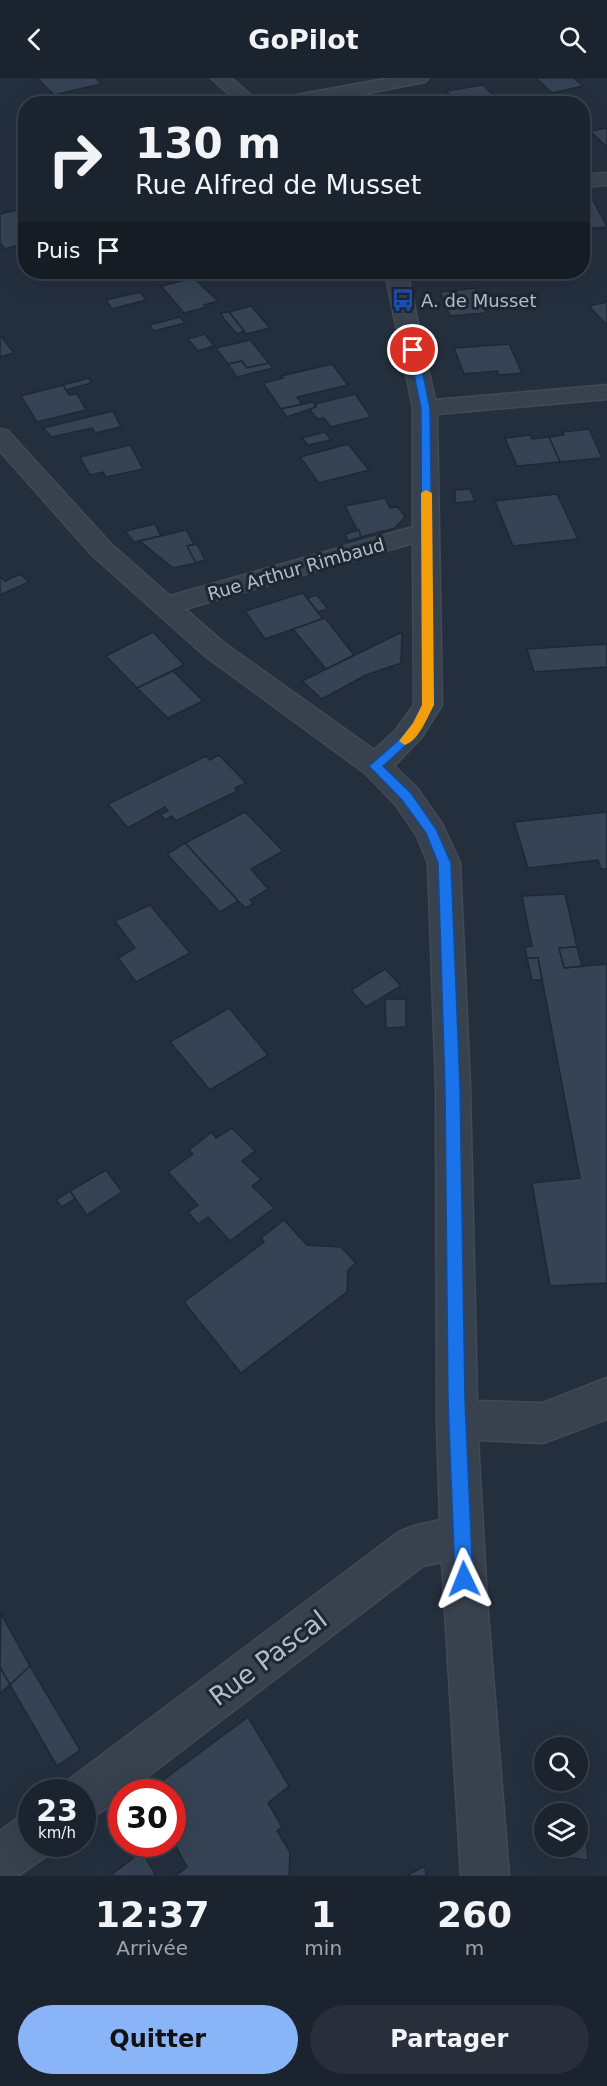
<!DOCTYPE html>
<html lang="fr">
<head>
<meta charset="utf-8">
<style>
  :root { --surface:#1b232e; --page:#282f3a; --text:#f1f3f6; --muted:#a0a4aa; --line:#39404a; --accent:#8ab4f8 }
  body { margin:0; font-family:"DejaVu Sans",sans-serif; background:var(--page); color:var(--text); height:100vh; display:flex; flex-direction:column; font-size:22px; white-space:nowrap }
  * { box-sizing:border-box; margin:0 }
  p { font-size:20px; color:var(--muted) }
  .icon { flex:none; width:33px; height:33px; fill:none; stroke:currentColor; stroke-width:2; stroke-linecap:round; stroke-linejoin:round }
  .map { position:relative; height:1798px; overflow:hidden }
  .sheet { display:flex; flex-direction:column; background:var(--surface); flex:1 }
  .sheet>* { flex:none }
  .guide { position:absolute; left:18px; top:18px; width:572px; height:183px; border-radius:24px; box-shadow:0 6px 24px #0002,0 0 0 2px var(--line); background:#1b232e; color:var(--text); overflow:hidden }
  .controls { position:absolute; left:534px; top:1659px; display:grid; gap:12px }
  .controls a { display:grid; place-items:center; width:54px; height:54px; border-radius:50%; background:var(--surface); box-shadow:0 6px 24px #0002,0 0 0 2px var(--line); font-size:30px }
  .speed { position:absolute; left:18px; top:1701px; display:flex; gap:12px; font-size:30px; font-weight:700; text-align:center }
  .speed>* { display:grid; place-content:center; width:78px; height:78px; border-radius:50%; background:var(--surface); box-shadow:0 6px 24px #0002,0 0 0 2px var(--line); line-height:1 }
  .speed small { font-size:15px; font-weight:400 }
  .speed .limit { border:9px solid #d22; background:#fff; color:#111 }
  .pin { position:absolute; display:grid; place-items:center; width:51px; height:51px; color:#fff; margin:-26px; border:3px solid #fff; border-radius:50%; box-shadow:0 2px 6px #0007 }
  .me { position:absolute; width:66px; margin:-33px; rotate:358deg; stroke-linejoin:round; filter:drop-shadow(0 0 4px #0008) }
  .turn { display:flex; align-items:center; gap:21px; height:126px; padding:0 18px; font-size:27px }
  .turn .icon { width:78px; height:78px; stroke-width:2.5 }
  .turn b { display:block; font-size:42px; line-height:51px }
  .then { display:flex; align-items:center; height:57px; padding:0 18px; background:#0003; gap:12px; font-size:22px }
  .eta { display:flex; justify-content:space-evenly; align-items:center; height:102px; text-align:center }
  .eta b { font-size:36px; font-weight:800; line-height:42px }
  .cta { display:flex; gap:12px; margin-top:auto; padding:12px 18px }
  .cta a { flex:1; height:69px; border-radius:36px; background:var(--accent); color:#111; font-size:24px; font-weight:800; line-height:69px; text-align:center }
  .cta a+a { background:var(--page); color:var(--text) }
  header { display:flex; justify-content:space-between; align-items:center; height:78px; padding:0 18px; background:var(--surface); font-size:27px; font-weight:800 }
  .map>svg:first-child { display:block }
  .building { fill:#364354; stroke:#1f2835; stroke-width:1.5 }
  .lines { fill:none; stroke-linecap:round; stroke-linejoin:round }
  .street-casing { stroke:#414a57; stroke-width:3 }
  .street { fill:#38414e; fill-rule:evenodd }
  .route { fill:#1a73e8; stroke:#114b97; stroke-width:1.5 }
  .slow { fill:#f59e0b }
  .labels { text-anchor:middle; dominant-baseline:central; stroke-width:6; stroke-linejoin:round; paint-order:stroke }
  .far-poi-label { font-size:18px; fill:#b4bcc9; stroke:#1d2633; text-anchor:start }
  .far-street-label { font-size:18px; fill:#b4bcc9; stroke:#1d2633 }
  .near-street-label { font-size:26px; fill:#b4bcc9; stroke:#1d2633 }
</style>
</head>
<body>
<header><svg class="icon" aria-label="back" viewBox="0 0 24 24"><path d="M15 5l-7 7 7 7"/></svg>GoPilot<svg class="icon" aria-label="search" viewBox="0 0 24 24"><circle cx="10" cy="10" r="6"/><path d="M15 15l6 6"/></svg></header>
<div class="map">
<svg width="607" height="1798" viewBox="0 0 607 1798">
  <rect width="100%" height="100%" fill="#242f3e"/>
  <g class="building">
    <path d="M37 0H96L101 6 54 17Z"/>
    <path d="M536 0H574L583 8 552 15Z"/>
    <path d="M483 7 502 26H459L446 13Z"/>
    <path d="M120 19 128 26H92Z"/>
    <path d="M607 50V69L590 53Z"/>
    <path d="M593 122 607 149 582 151V123Z"/>
    <path d="M26 130V165L5 171 0 165V136Z"/>
    <path d="M194 200 218 223 204 227 207 229 184 235 161 208Z"/>
    <path d="M475 210 486 235 450 238 440 214Z"/>
    <path d="M140 214 146 222 112 231 106 222Z"/>
    <path d="M607 224V247L589 228Z"/>
    <path d="M251 228 270 250 246 256 229 234Z"/>
    <path d="M229 234 244 253 237 256 224 241 221 235Z"/>
    <path d="M180 239 185 245 154 253 149 247Z"/>
    <path d="M205 256 214 268 198 273 188 261Z"/>
    <path d="M0 257 14 275 0 279Z"/>
    <path d="M250 262 269 285 247 290 242 283 228 286 216 270Z"/>
    <path d="M509 266 522 295 499 297 497 293 464 296 454 270Z"/>
    <path d="M242 283 247 290 269 285 273 290 237 299 228 286Z"/>
    <path d="M332 286 348 307 297 319 302 326 281 331 263 305 283 300 281 298Z"/>
    <path d="M89 300 91 305 66 312 63 307Z"/>
    <path d="M63 307 69 317 77 316 86 332 37 344 21 318Z"/>
    <path d="M355 316 371 339 331 349 324 340 317 341 310 332 311 330 316 329 315 326Z"/>
    <path d="M313 324 316 329 287 339 281 331Z"/>
    <path d="M113 333 121 349 95 355 92 350 52 359 43 350Z"/>
    <path d="M589 351 602 380 560 384 549 359 564 357 562 354Z"/>
    <path d="M325 354 331 362 308 367 302 360Z"/>
    <path d="M530 357 532 361 549 359 560 384 517 388 505 360Z"/>
    <path d="M348 366 369 392 319 405 300 379Z"/>
    <path d="M130 367 143 391 106 399 103 394 90 397 80 379Z"/>
    <path d="M470 411 475 423 455 425V412Z"/>
    <path d="M557 416 578 461 513 468 495 423Z"/>
    <path d="M385 420 390 430 398 429 405 439 395 450 361 459 345 428Z"/>
    <path d="M155 446 161 458 134 464 125 453Z"/>
    <path d="M186 452 194 466 187 468 196 485 173 490 140 463Z"/>
    <path d="M359 452 361 459 348 463 345 456Z"/>
    <path d="M197 466 205 482 196 485 187 468Z"/>
    <path d="M20 496 29 504 0 517V499L5 503Z"/>
    <path d="M303 515 323 541 265 561 245 533Z"/>
    <path d="M317 517 328 531 318 534 307 520Z"/>
    <path d="M325 540 354 577 326 591 293 551Z"/>
    <path d="M153 554 184 587 137 610 106 578Z"/>
    <path d="M402 554 401 585 366 597 322 621 302 603Z"/>
    <path d="M607 566V589L534 594 527 571Z"/>
    <path d="M173 593 203 623 168 640 137 610Z"/>
    <path d="M219 677 246 705 235 710 237 713 176 743 172 738 165 742 160 736 168 733 165 729 128 750 108 726 206 678 210 682Z"/>
    <path d="M245 734 283 773 251 791 268 811 250 822 253 826 245 830 185 765Z"/>
    <path d="M607 734V791H601L598 782 528 790 514 744Z"/>
    <path d="M185 765 238 823 220 834 167 776Z"/>
    <path d="M565 816 577 869 559 870 564 890 607 886V1205L550 1208 532 1105 580 1100 538 880H527L525 869 532 868 522 818Z"/>
    <path d="M150 827 190 875 136 904 118 880 135 870 115 843Z"/>
    <path d="M577 869 582 888 564 890 559 870Z"/>
    <path d="M527 880H538L542 902H532Z"/>
    <path d="M385 891 401 908 366 929 351 912Z"/>
    <path d="M385 921H406V949L386 950Z"/>
    <path d="M229 930 268 977 210 1012 170 964Z"/>
    <path d="M232 1050 255 1073 242 1083 261 1101 252 1108 274 1130 230 1163 208 1139 198 1146 188 1134 198 1127 168 1094 193 1076 189 1072 212 1054 216 1060Z"/>
    <path d="M106 1092 122 1114 87 1137 70 1113Z"/>
    <path d="M70 1113 75 1121 62 1129 56 1122Z"/>
    <path d="M284 1142 307 1167 341 1169 356 1185 348 1192 347 1214 241 1295 184 1224 264 1164 261 1160Z"/>
    <path d="M1 1536 30 1588 10 1607 0 1589Z"/>
    <path d="M30 1588 80 1672 57 1688 10 1607Z"/>
    <path d="M0 1589 10 1607 0 1615Z"/>
    <path d="M248 1639 289 1708 268 1725 282 1749 277 1753 290 1774 289 1798H175L187 1789 172 1761V1714H147Z"/>
    <path d="M550 1731 584 1733 588 1782 553 1778V1768H578V1736H551Z"/>
    <path d="M142 1773 156 1798H110Z"/>
    <path d="M425 1788 426 1798H406Z"/>
  </g>
  <g class="lines">
    <g class="street-casing">
      <g id="street">
        <path d="M211 0H231L261 26H240Z"/>
        <path d="M390 0H428L425 4 419 5 312 26H271L273 22 280 20Z"/>
        <path d="M607 95V107L582 109V97Z"/>
        <path d="M385 194H407L435 322 607 307V321L437 336 442 627 421 660 394 688 417 710 442 746 460 785 470 1009 477 1323 543 1325 607 1300V1341L543 1365 478 1362 487 1522 509 1798H461L442 1484 423 1488 127 1714H122V1719L98 1736 82 1743V1714H61L66 1704 399 1454 414 1448 440 1442 437 1342 436 1009 428 785 417 758 395 726 365 695 204 577 92 477 0 373V351L8 353 110 465 170 518 413 449V330ZM413 465 414 627 395 653 374 672 224 565 185 531Z"/>
        <path d="M32 1736V1766H53L49 1776 18 1798H0V1753L15 1742Z"/>
      </g>
    </g>
    <use href="#street" class="street"/>
  </g>
  <path class="route" d="M413 269 418 272 430 330 434 627C420 654 406 668 383 688L411 715 436 751 451 785 460 1009 465 1322 473 1501 471 1507 464 1510 458 1507 455 1501 448 1322 445 1009 438 785 426 755 402 722 369 688 400 661 413 645 422 627 421 330 409 272Z"/>
  <path class="slow" d="M426 412 432 415 434 627C427 640 419 662 405 667L399 663 413 645 422 627 421 415Z"/>
  <defs>
    <g id="bus-bare" transform="scale(1.8)"><path d="M-5-6H5V4H4V6H2V4H-2V6H-4V4H-5ZM-3.5-4V0h7V-4ZM-3.5 1.2v1.5H-2V1.2ZM2 1.2v1.5H3.5V1.2Z" fill="#1a4fb4" stroke="#1d2633" stroke-width="2.5" paint-order="stroke"/></g>
  </defs>
  <g fill-rule="evenodd">
    <use href="#bus-bare" x="403" y="222"/>
  </g>
  <g class="labels">
    <g class="far-poi-label">
      <text x="421" y="222">A. de Musset</text>
    </g>
    <g class="far-street-label">
      <text transform="translate(296 491) rotate(-16)">Rue Arthur Rimbaud</text>
    </g>
    <g class="near-street-label">
      <text transform="translate(268 1580) rotate(-37)">Rue Pascal</text>
    </g>
  </g>
</svg>
<div class="controls">
<a><svg class="icon" aria-label="search" viewBox="0 0 24 24"><circle cx="10" cy="10" r="6"/><path d="M15 15l6 6"/></svg></a>
<a><svg class="icon" aria-label="layers" viewBox="0 0 24 24"><path d="M12 4l9 5-9 5-9-5zM3 14l9 5 9-5"/></svg></a>
</div>
<div class="speed"><div>23<small>km/h</small></div><div class="limit">30</div></div>
<div class="pin" style="left:413px;top:272px;background:#d93025"><svg class="icon" aria-label="arrive" viewBox="0 0 24 24"><path d="M6 21V4h12l-3 4 3 4H6"/></svg></div>
<svg class="me" style="left:464px;top:1501px" viewBox="-20 -20 40 40"><path d="M0-17L14 15 0 8-14 15z" fill="#1a73e8" stroke="#fff" stroke-width="4"/></svg>
<div class="guide">
<div class="turn"><svg class="icon" aria-label="right" viewBox="0 0 24 24"><path d="M7 20v-9h11M14 6l5 5-5 5"/></svg><div><b>130 m</b>Rue Alfred de Musset</div></div>
<div class="then">Puis<svg class="icon" aria-label="arrive" viewBox="0 0 24 24"><path d="M6 21V4h12l-3 4 3 4H6"/></svg></div>
</div>
</div>
<section class="sheet">
<div class="eta">
<div><b>12:37</b><p>Arrivée</p></div>
<div><b>1</b><p>min</p></div>
<div><b>260</b><p>m</p></div>
</div>
<div class="cta"><a>Quitter</a><a>Partager</a></div>
</section>
</body>
</html>
